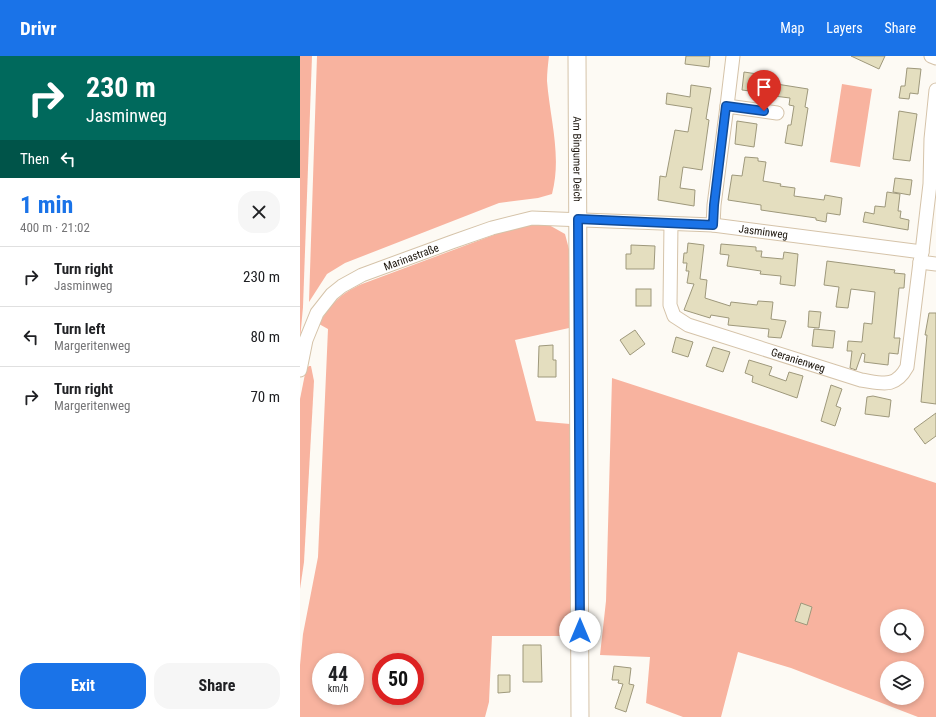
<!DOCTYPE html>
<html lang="en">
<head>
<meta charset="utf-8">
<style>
  :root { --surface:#fff; --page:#f6f6f6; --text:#202124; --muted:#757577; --line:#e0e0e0; --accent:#1a73e8 }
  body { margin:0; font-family:"Roboto Condensed",sans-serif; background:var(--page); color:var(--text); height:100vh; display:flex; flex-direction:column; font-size:15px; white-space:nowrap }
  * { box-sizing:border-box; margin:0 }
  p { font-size:13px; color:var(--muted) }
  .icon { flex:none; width:22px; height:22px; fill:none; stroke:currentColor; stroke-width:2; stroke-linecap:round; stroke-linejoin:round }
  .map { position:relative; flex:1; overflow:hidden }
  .side { display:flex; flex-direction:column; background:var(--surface); width:300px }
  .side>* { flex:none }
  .hud { background:#00695c; color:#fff; overflow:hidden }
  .controls { position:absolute; left:580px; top:553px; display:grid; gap:8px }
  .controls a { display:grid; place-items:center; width:44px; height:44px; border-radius:50%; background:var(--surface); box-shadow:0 2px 6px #0003; font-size:20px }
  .speed { position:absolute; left:12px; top:597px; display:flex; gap:8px; font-size:20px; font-weight:700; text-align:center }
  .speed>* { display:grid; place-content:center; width:52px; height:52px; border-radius:50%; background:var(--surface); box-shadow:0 2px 6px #0003; line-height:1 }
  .speed small { font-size:10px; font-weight:400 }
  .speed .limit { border:6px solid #d22; background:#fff; color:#111 }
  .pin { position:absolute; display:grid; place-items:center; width:34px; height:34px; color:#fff; margin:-41px -17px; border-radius:50% 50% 50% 0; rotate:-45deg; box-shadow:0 0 4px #0007 }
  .pin .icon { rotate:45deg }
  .me { position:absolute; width:44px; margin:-22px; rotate:0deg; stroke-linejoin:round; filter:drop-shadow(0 0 3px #0008) }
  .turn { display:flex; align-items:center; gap:14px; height:84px; padding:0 20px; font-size:18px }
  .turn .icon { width:52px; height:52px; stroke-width:2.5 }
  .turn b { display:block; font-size:28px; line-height:34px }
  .then { display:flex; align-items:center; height:38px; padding:0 20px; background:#0003; gap:8px; font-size:15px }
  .round { display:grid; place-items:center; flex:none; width:42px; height:42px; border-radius:16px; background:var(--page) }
  .summary { display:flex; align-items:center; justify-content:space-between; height:68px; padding:0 20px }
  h1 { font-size:24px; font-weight:700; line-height:30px; color:var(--accent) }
  .primary-button { display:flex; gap:8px; margin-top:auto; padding:8px 20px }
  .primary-button a { flex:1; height:46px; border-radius:16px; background:var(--accent); color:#fff; font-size:16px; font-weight:700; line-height:46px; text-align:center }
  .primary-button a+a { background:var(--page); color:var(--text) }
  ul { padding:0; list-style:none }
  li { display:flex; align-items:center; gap:12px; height:60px; padding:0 20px; border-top:1px solid var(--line) }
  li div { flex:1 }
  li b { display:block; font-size:15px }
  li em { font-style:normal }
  header { display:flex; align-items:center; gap:24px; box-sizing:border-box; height:56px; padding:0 20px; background:var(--accent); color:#fff }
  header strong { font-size:19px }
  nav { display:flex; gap:22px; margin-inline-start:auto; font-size:14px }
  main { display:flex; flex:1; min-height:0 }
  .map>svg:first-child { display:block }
  .green { fill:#f8b39f; fill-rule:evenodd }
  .building { fill:#e4debf; stroke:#9e987b }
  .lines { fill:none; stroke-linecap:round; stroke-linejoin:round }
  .minor-casing { stroke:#d5c3a9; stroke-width:15 }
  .major-casing { stroke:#d5c3a9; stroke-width:19 }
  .minor { stroke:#fff; stroke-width:13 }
  .major { stroke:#fff; stroke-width:17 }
  .route-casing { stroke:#114b97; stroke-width:10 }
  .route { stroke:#1a73e8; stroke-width:7 }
  .labels { text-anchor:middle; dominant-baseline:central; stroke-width:3; stroke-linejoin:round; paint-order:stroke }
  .street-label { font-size:11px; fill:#1a130a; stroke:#fff }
</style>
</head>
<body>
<header>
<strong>Drivr</strong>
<nav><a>Map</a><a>Layers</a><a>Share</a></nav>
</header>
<main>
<section class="side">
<div class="hud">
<div class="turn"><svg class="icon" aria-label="right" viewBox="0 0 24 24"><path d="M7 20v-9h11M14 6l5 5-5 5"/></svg><div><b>230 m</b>Jasminweg</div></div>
<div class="then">Then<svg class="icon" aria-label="left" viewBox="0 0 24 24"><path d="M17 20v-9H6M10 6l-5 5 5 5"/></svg></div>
</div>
<div class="summary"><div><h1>1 min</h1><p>400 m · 21:02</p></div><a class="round"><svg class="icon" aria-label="close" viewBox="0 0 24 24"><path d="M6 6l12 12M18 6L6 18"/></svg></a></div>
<ul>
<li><svg class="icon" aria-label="right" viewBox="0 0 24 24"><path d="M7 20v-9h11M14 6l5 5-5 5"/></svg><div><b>Turn right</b><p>Jasminweg</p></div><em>230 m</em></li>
<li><svg class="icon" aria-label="left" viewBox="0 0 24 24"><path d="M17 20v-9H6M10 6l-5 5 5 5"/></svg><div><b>Turn left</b><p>Margeritenweg</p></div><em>80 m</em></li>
<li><svg class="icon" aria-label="right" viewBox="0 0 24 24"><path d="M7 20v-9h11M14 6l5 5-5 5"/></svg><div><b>Turn right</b><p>Margeritenweg</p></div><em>70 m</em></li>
</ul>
<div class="primary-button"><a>Exit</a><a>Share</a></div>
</section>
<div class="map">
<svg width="636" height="661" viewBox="0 0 636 661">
  <rect width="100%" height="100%" fill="#fdfaf4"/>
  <g class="green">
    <path d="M0 0H12L3 251 0 283Z"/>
    <path d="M17 0H249C248 8 247 17 247 25 250 63 262 100 252 138L238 142 199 147 45 207 27 218 9 246Z"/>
    <path d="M542 28 572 33 560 111 530 106Z"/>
    <path d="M232 169H249L265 178 270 197 269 272 215 284 236 365 270 368V580H192L189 646 185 661H0V609L3 578 18 501 28 273 19 268C31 247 40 238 62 228L207 174ZM21 606H55V640H21ZM81 606H115V640H81Z"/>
    <path d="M9 310H11L14 325 4 506 0 533V343L6 313Z"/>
    <path d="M312 322 636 427V661H618L491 612 438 596 421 661H383L346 647 350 601 300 599 306 545ZM587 560H617V590H587ZM587 612H617V642H587Z"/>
  </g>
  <g class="building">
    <path d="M386 0H410L409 11 385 8Z"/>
    <path d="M551 0H585L579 13Z"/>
    <path d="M607 12 621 13 618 38 610 37 609 43 599 42 601 30H605Z"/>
    <path d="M444 16 464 19V26L508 33 505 51 508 52 502 90 485 87 488 69H491L494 50 489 49 490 42 450 37V35L442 34Z"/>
    <path d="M391 29 411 32 406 63 409 64 402 114 383 111 380 132 395 134 394 150 358 144 360 120 366 121 375 74 388 76 392 52 366 48 367 37 390 41Z"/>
    <path d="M599 55 617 58 610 105 593 103Z"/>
    <path d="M437 65 457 68 454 91 435 88Z"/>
    <path d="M445 101 458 102V105L466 106 463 125 481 128 480 130 495 132 494 140 524 144 525 139 542 142 540 159 527 157 526 166 516 164V162L461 154V149L428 144 432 119 442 120Z"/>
    <path d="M595 122 612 124 610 139 593 136Z"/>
    <path d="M587 136 600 138 598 155H601L600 162 609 164 608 174 563 166 565 156 574 158 575 150 585 151Z"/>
    <path d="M388 187 404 189 400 223 407 224 405 242 430 250 431 246 457 249 458 245 473 246 471 263 486 265 481 282 468 281 469 273 428 269 429 262 411 259 410 262 384 254 394 228 387 227 389 215H386L387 207H383L384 197H387Z"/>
    <path d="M421 188 456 191V195H462L461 201 483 203 484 196 498 198 495 230 480 228 481 220 460 218 461 215 427 210 429 199 420 198Z"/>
    <path d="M331 189 355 190 354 213H326V198H331Z"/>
    <path d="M527 205 595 214 594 217 605 218 604 232H599L594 282H600L598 298 589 297 588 309 564 306 565 298 562 297 556 314 550 312 552 295H547L548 285 562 286 564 267 572 268 575 236 551 233 548 252 536 251 539 231 524 229Z"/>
    <rect x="336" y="233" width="15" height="17"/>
    <path d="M509 255 521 256 519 272 508 271Z"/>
    <path d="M629 257H636V348L621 346 627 279H625Z"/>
    <path d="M514 273 535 275 533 292 512 290Z"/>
    <path d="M335 274 345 288 330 299 320 284Z"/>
    <path d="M376 281 393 286 388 301 372 296Z"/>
    <path d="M253 289V304H256V321H238L239 290Z"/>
    <path d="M413 291 430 296 423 316 406 310Z"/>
    <path d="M449 304 472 311 469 319 486 325 489 316 503 320 497 342 452 326 453 320 445 317Z"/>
    <path d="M531 329 542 333 536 350 541 352 535 370 521 365Z"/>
    <path d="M573 340 591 344 589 361 565 358 567 341Z"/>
    <path d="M636 357V380L625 388 614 373Z"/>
    <path d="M501 547 512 551 507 569 495 565Z"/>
    <path d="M223 589H241L242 626H223Z"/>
    <path d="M314 610 331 612 329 628 334 629 326 656 315 652 323 628 318 627 319 624H312Z"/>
    <path d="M198 619H210V636L198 637Z"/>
  </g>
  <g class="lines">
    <g class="minor-casing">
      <g id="minor">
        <path d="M631 0 636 2"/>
        <path d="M427 50 433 0"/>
        <path id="s1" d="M371 168 370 249 374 260 388 269 561 324C582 327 595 333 607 311L620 206"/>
        <path d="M413 169 414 149 427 50 477 57"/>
        <path d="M622 196 630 128 631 83 636 34"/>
        <path id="s2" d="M0 314 6 284 17 257 32 238 42 230 62 219 152 186 192 172 232 162 413 169 622 196 620 206 636 208"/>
      </g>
    </g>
    <g class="major-casing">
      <g id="major">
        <path id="s3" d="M277 0 280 661"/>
      </g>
    </g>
    <use href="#minor" class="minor"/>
    <use href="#major" class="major"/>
  </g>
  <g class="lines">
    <g class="route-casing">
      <path id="route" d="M280 575 278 163 413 169 414 149 426 50 464 55"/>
    </g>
    <use href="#route" class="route"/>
  </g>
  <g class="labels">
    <g class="street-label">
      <text stroke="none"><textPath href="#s3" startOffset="103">Am Bingumer Deich</textPath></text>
      <text stroke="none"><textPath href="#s2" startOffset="531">Jasminweg</textPath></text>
      <text stroke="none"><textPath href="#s2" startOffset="172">Marinastraße</textPath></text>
      <text stroke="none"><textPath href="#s1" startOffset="225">Geranienweg</textPath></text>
    </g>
  </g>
</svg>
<div class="controls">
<a><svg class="icon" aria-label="search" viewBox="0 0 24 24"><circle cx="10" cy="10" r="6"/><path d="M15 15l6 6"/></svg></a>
<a><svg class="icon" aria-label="layers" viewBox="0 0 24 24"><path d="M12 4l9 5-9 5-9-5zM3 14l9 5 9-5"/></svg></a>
</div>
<div class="speed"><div>44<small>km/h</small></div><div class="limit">50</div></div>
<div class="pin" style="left:464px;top:55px;background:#d93025"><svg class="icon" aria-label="arrive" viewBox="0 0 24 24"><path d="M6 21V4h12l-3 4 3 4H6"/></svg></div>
<svg class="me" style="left:280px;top:575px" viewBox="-20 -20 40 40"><circle r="19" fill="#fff"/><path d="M0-13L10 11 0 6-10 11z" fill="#1a73e8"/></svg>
</div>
</main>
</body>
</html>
